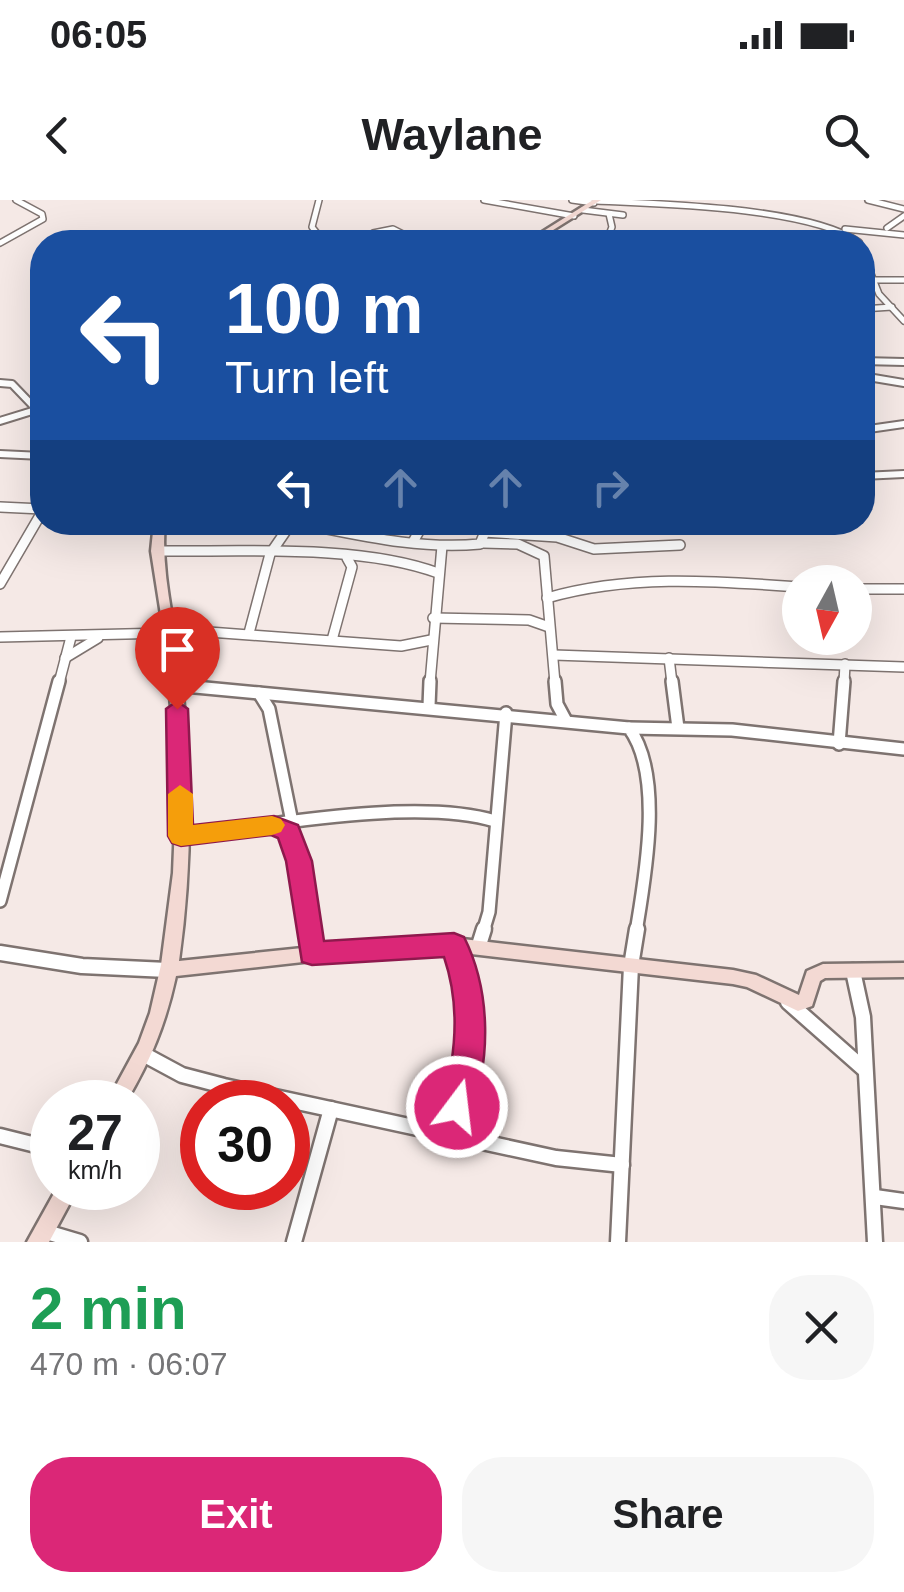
<!DOCTYPE html>
<html lang="en">
<head>
<meta charset="utf-8">
<style>
  :root { --surface:#fff; --page:#f6f6f6; --text:#202124; --muted:#757577; --accent:#db2777 }
  body { margin:0; font-family:Arial,sans-serif; background:var(--page); color:var(--text); height:100vh; display:flex; flex-direction:column; font-size:38px; white-space:nowrap }
  * { box-sizing:border-box; margin:0 }
  p { font-size:32px; color:var(--muted) }
  .icon { flex:none; width:55px; height:55px; fill:none; stroke:currentColor; stroke-width:2; stroke-linecap:round; stroke-linejoin:round }
  .map { position:relative; height:1042px; overflow:hidden }
  .sheet { display:flex; flex-direction:column; background:var(--surface); flex:1 }
  .sheet>* { flex:none }
  .banner { position:absolute; left:30px; top:30px; width:845px; height:305px; border-radius:40px; box-shadow:0 10px 40px #0002; background:#1a4fa0; color:#fff; overflow:hidden }
  .needle { width:65px; rotate:188deg }
  .tools { position:absolute; left:782px; top:365px; display:grid; gap:20px }
  .tools a { display:grid; place-items:center; width:90px; height:90px; border-radius:50%; background:var(--surface); box-shadow:0 10px 40px #0002; font-size:50px }
  .speed { position:absolute; left:30px; top:880px; display:flex; gap:20px; font-size:50px; font-weight:700; text-align:center }
  .speed>* { display:grid; place-content:center; width:130px; height:130px; border-radius:50%; background:var(--surface); box-shadow:0 10px 40px #0002; line-height:1 }
  .speed small { font-size:25px; font-weight:400 }
  .speed .limit { border:15px solid #d22; background:#fff; color:#111 }
  .pin { position:absolute; display:grid; place-items:center; width:85px; height:85px; color:#fff; margin:-102px -42px; border-radius:50% 50% 50% 0; rotate:-45deg; box-shadow:0 0 10px #0007 }
  .pin .icon { rotate:45deg }
  .me { position:absolute; width:110px; margin:-55px; rotate:15deg; stroke-linejoin:round; filter:drop-shadow(0 0 8px #0008) }
  .turn { display:flex; align-items:center; gap:35px; height:210px; padding:0 30px; font-size:45px }
  .turn .icon { width:130px; height:130px; stroke-width:2.5 }
  .turn b { display:block; font-size:70px; line-height:85px }
  .lanes { display:flex; align-items:center; height:95px; padding:0 30px; background:#0003; justify-content:center; gap:50px; direction:ltr }
  .lanes .off { opacity:.35 }
  .round { display:grid; place-items:center; flex:none; width:105px; height:105px; border-radius:40px; background:var(--page) }
  .overview { display:flex; align-items:center; justify-content:space-between; height:170px; padding:0 30px }
  h1 { font-size:60px; font-weight:700; line-height:75px; color:#1e9e55 }
  .button { display:flex; gap:20px; margin-top:auto; padding:20px 30px }
  .button a { flex:1; height:115px; border-radius:40px; background:var(--accent); color:#fff; font-size:40px; font-weight:700; line-height:115px; text-align:center }
  .button a+a { background:var(--page); color:var(--text) }
  .status { display:flex; justify-content:space-between; align-items:center; height:70px; padding:0 50px; background:var(--surface); direction:ltr }
  .status svg { height:28px; fill:currentColor }
  header { display:flex; justify-content:space-between; align-items:center; height:130px; padding:0 30px; background:var(--surface); font-size:45px; font-weight:700 }
  .map>svg:first-child { display:block }
  .lines { fill:none; stroke-linecap:round; stroke-linejoin:round }
  .street-far4-casing { stroke:#7e7370; stroke-width:8 }
  .street-far3-casing { stroke:#7e7370; stroke-width:10 }
  .street-far2-casing { stroke:#7e7370; stroke-width:12 }
  .street-far1-casing { stroke:#7e7370; stroke-width:16 }
  .street-casing { stroke:#7e7370; stroke-width:19 }
  .secondary-casing { stroke:#7e7370; stroke-width:5 }
  .street-far4 { stroke:#fff; stroke-width:5 }
  .street-far3 { stroke:#fff; stroke-width:6 }
  .street-far2 { stroke:#fff; stroke-width:9 }
  .street-far1 { stroke:#fff; stroke-width:11 }
  .street { stroke:#fff; stroke-width:14 }
  .secondary { fill:#f3d9d3; fill-rule:evenodd }
  .route { fill:#db2777; stroke:#8e194d; stroke-width:2.5 }
  .slow { fill:#f59e0b }
</style>
</head>
<body>
<div class="status"><b>06:05</b><svg viewBox="0 0 49 12"><path d="M0 12V9h3v3zM5 12V6h3v6zM10 12V3h3v9zM15 12V0h3v12zM26 1h20v11H26zM47 4h2v5h-2z"/></svg></div>
<header><svg class="icon" aria-label="back" viewBox="0 0 24 24"><path d="M15 5l-7 7 7 7"/></svg>Waylane<svg class="icon" aria-label="search" viewBox="0 0 24 24"><circle cx="10" cy="10" r="6"/><path d="M15 15l6 6"/></svg></header>
<div class="map">
<svg width="904" height="1042" viewBox="0 0 904 1042">
  <rect width="100%" height="100%" fill="#f5e9e6"/>
  <g class="lines">
    <g class="street-far4-casing">
      <g id="street-far4">
        <path d="M319 0 312 27 324 42"/>
        <path d="M484 0 574 16"/>
        <path d="M572 0 594 3"/>
        <path d="M868 0 904 9"/>
        <path d="M597 1C662 4 807 7 859 42"/>
        <path d="M583 10 623 15"/>
        <path d="M887 28 904 16"/>
        <path d="M845 29 904 35"/>
        <path d="M368 42 375 37 373 33 393 29 411 38"/>
        <path d="M606 42 612 27 609 14"/>
        <path d="M0 43 43 19 42 14 16 0"/>
        <path d="M862 51 879 94 904 121"/>
        <path d="M862 80H904"/>
        <path d="M862 109 892 107"/>
      </g>
    </g>
    <g class="street-far3-casing">
      <g id="street-far3">
        <path d="M862 161 904 162"/>
        <path d="M862 176 904 183"/>
        <path d="M0 183 12 184 36 209"/>
        <path d="M0 221 42 208"/>
        <path d="M862 230 904 224"/>
        <path d="M0 254 42 256"/>
        <path d="M862 276 904 274"/>
      </g>
    </g>
    <g class="street-far2-casing">
      <g id="street-far2">
        <path d="M0 307 42 309"/>
        <path d="M292 322C355 334 416 350 480 344L489 322"/>
        <path d="M587 328 591 322"/>
        <path d="M484 332 557 337 594 349 680 345"/>
        <path d="M413 342 424 322"/>
        <path d="M483 343 518 344 544 356 555 483"/>
        <path d="M157 351C241 352 360 344 438 373"/>
        <path d="M0 384 42 312"/>
        <path d="M855 389H904"/>
        <path d="M547 398C630 374 715 381 800 387"/>
        <path d="M433 418 529 420 549 427"/>
        <path d="M249 433 270 354 292 322"/>
        <path d="M0 437 209 432 401 446 431 440"/>
        <path d="M332 440 352 367 347 358"/>
        <path d="M554 455 904 467"/>
        <path d="M65 458 98 438"/>
        <path d="M669 458 672 483"/>
        <path d="M59 483 71 437"/>
        <path d="M430 483 442 346"/>
        <path d="M844 483 845 464"/>
      </g>
    </g>
    <g class="street-far1-casing">
      <g id="street-far1">
        <path d="M555 481 557 504 565 519"/>
        <path d="M672 481 678 528"/>
        <path d="M174 485 629 528C664 575 645 677 636 732"/>
        <path d="M259 493 269 509 292 622"/>
        <path d="M429 506 430 481"/>
        <path d="M629 528 732 530 904 549"/>
        <path d="M839 544 844 481"/>
        <path d="M276 626 293 636 308 732"/>
        <path d="M181 636C266 626 416 597 495 621"/>
        <path d="M0 701 59 481"/>
        <path d="M483 732 489 712 506 513"/>
      </g>
    </g>
    <g class="street-casing">
      <g id="street">
        <path d="M308 729 312 754"/>
        <path d="M479 745 484 729"/>
        <path d="M0 753 82 766 167 770"/>
        <path d="M853 771 863 817 875 1042"/>
        <path d="M788 802 865 870"/>
        <path d="M143 854 182 875 224 886 556 958 622 965"/>
        <path d="M449 932C469 866 475 811 454 745"/>
        <path d="M0 936 52 949"/>
        <path d="M875 997 904 1001"/>
        <path d="M43 1031 80 1042"/>
        <path d="M294 1042 331 909"/>
        <path d="M618 1042 631 766 637 729"/>
      </g>
    </g>
    <g class="secondary-casing">
      <g id="secondary">
        <path d="M593 0H601L534 42H526Z"/>
        <path d="M154 322H165C160 376 177 430 182 484 192 577 192 669 179 761L312 747 454 738 733 770 756 775 799 795 807 771 823 764 904 763V777L825 778 820 781 812 806 798 811 747 787 733 784 454 752 312 761 176 776C165 826 151 859 126 902H107L139 843 150 813 161 765 173 673 175 624 173 528 164 434 151 351Z"/>
        <path d="M57 988H78L49 1042H27Z"/>
      </g>
    </g>
    <use href="#street-far4" class="street-far4"/>
    <use href="#street-far3" class="street-far3"/>
    <use href="#street-far2" class="street-far2"/>
    <use href="#street-far1" class="street-far1"/>
    <use href="#street" class="street"/>
    <use href="#secondary" class="secondary"/>
  </g>
  <path class="route" d="M177 501 188 509 193 625 274 616 298 625 312 661 324 741 454 733 464 737C491 791 492 863 468 918L457 922 446 918 441 907C456 858 461 807 444 757L312 765 302 762 286 661 278 638 271 635 181 646 172 643 168 636 166 509Z"/>
  <path class="slow" d="M180 585 193 594V625L272 616 281 619 285 625 281 632 272 635 181 646 172 643 168 636V594Z"/>
</svg>
<div class="tools">
<a><svg class="needle" viewBox="-14 -14 28 28"><path d="M0-13l5 13h-10z" fill="#e53935"/><path d="M0 13l5-13h-10z" fill="#757577"/></svg></a>
</div>
<div class="speed"><div>27<small>km/h</small></div><div class="limit">30</div></div>
<div class="pin" style="left:177px;top:509px;background:#d93025"><svg class="icon" aria-label="arrive" viewBox="0 0 24 24"><path d="M6 21V4h12l-3 4 3 4H6"/></svg></div>
<svg class="me" style="left:457px;top:907px" viewBox="-20 -20 40 40"><circle r="17" fill="#db2777" stroke="#fff" stroke-width="3"/><path d="M0-11L8 9 0 5-8 9z" fill="#fff"/></svg>
<div class="banner">
<div class="turn"><svg class="icon" aria-label="left" viewBox="0 0 24 24"><path d="M17 20v-9H6M10 6l-5 5 5 5"/></svg><div><b>100 m</b>Turn left</div></div>
<div class="lanes"><svg class="icon" aria-label="left" viewBox="0 0 24 24"><path d="M17 20v-9H6M10 6l-5 5 5 5"/></svg><svg class="icon off" aria-label="ahead" viewBox="0 0 24 24"><path d="M12 20V5M6 11l6-6 6 6"/></svg><svg class="icon off" aria-label="ahead" viewBox="0 0 24 24"><path d="M12 20V5M6 11l6-6 6 6"/></svg><svg class="icon off" aria-label="right" viewBox="0 0 24 24"><path d="M7 20v-9h11M14 6l5 5-5 5"/></svg></div>
</div>
</div>
<section class="sheet">
<div class="overview"><div><h1>2 min</h1><p>470 m · 06:07</p></div><a class="round"><svg class="icon" aria-label="close" viewBox="0 0 24 24"><path d="M6 6l12 12M18 6L6 18"/></svg></a></div>
<div class="button"><a>Exit</a><a>Share</a></div>
</section>
</body>
</html>
